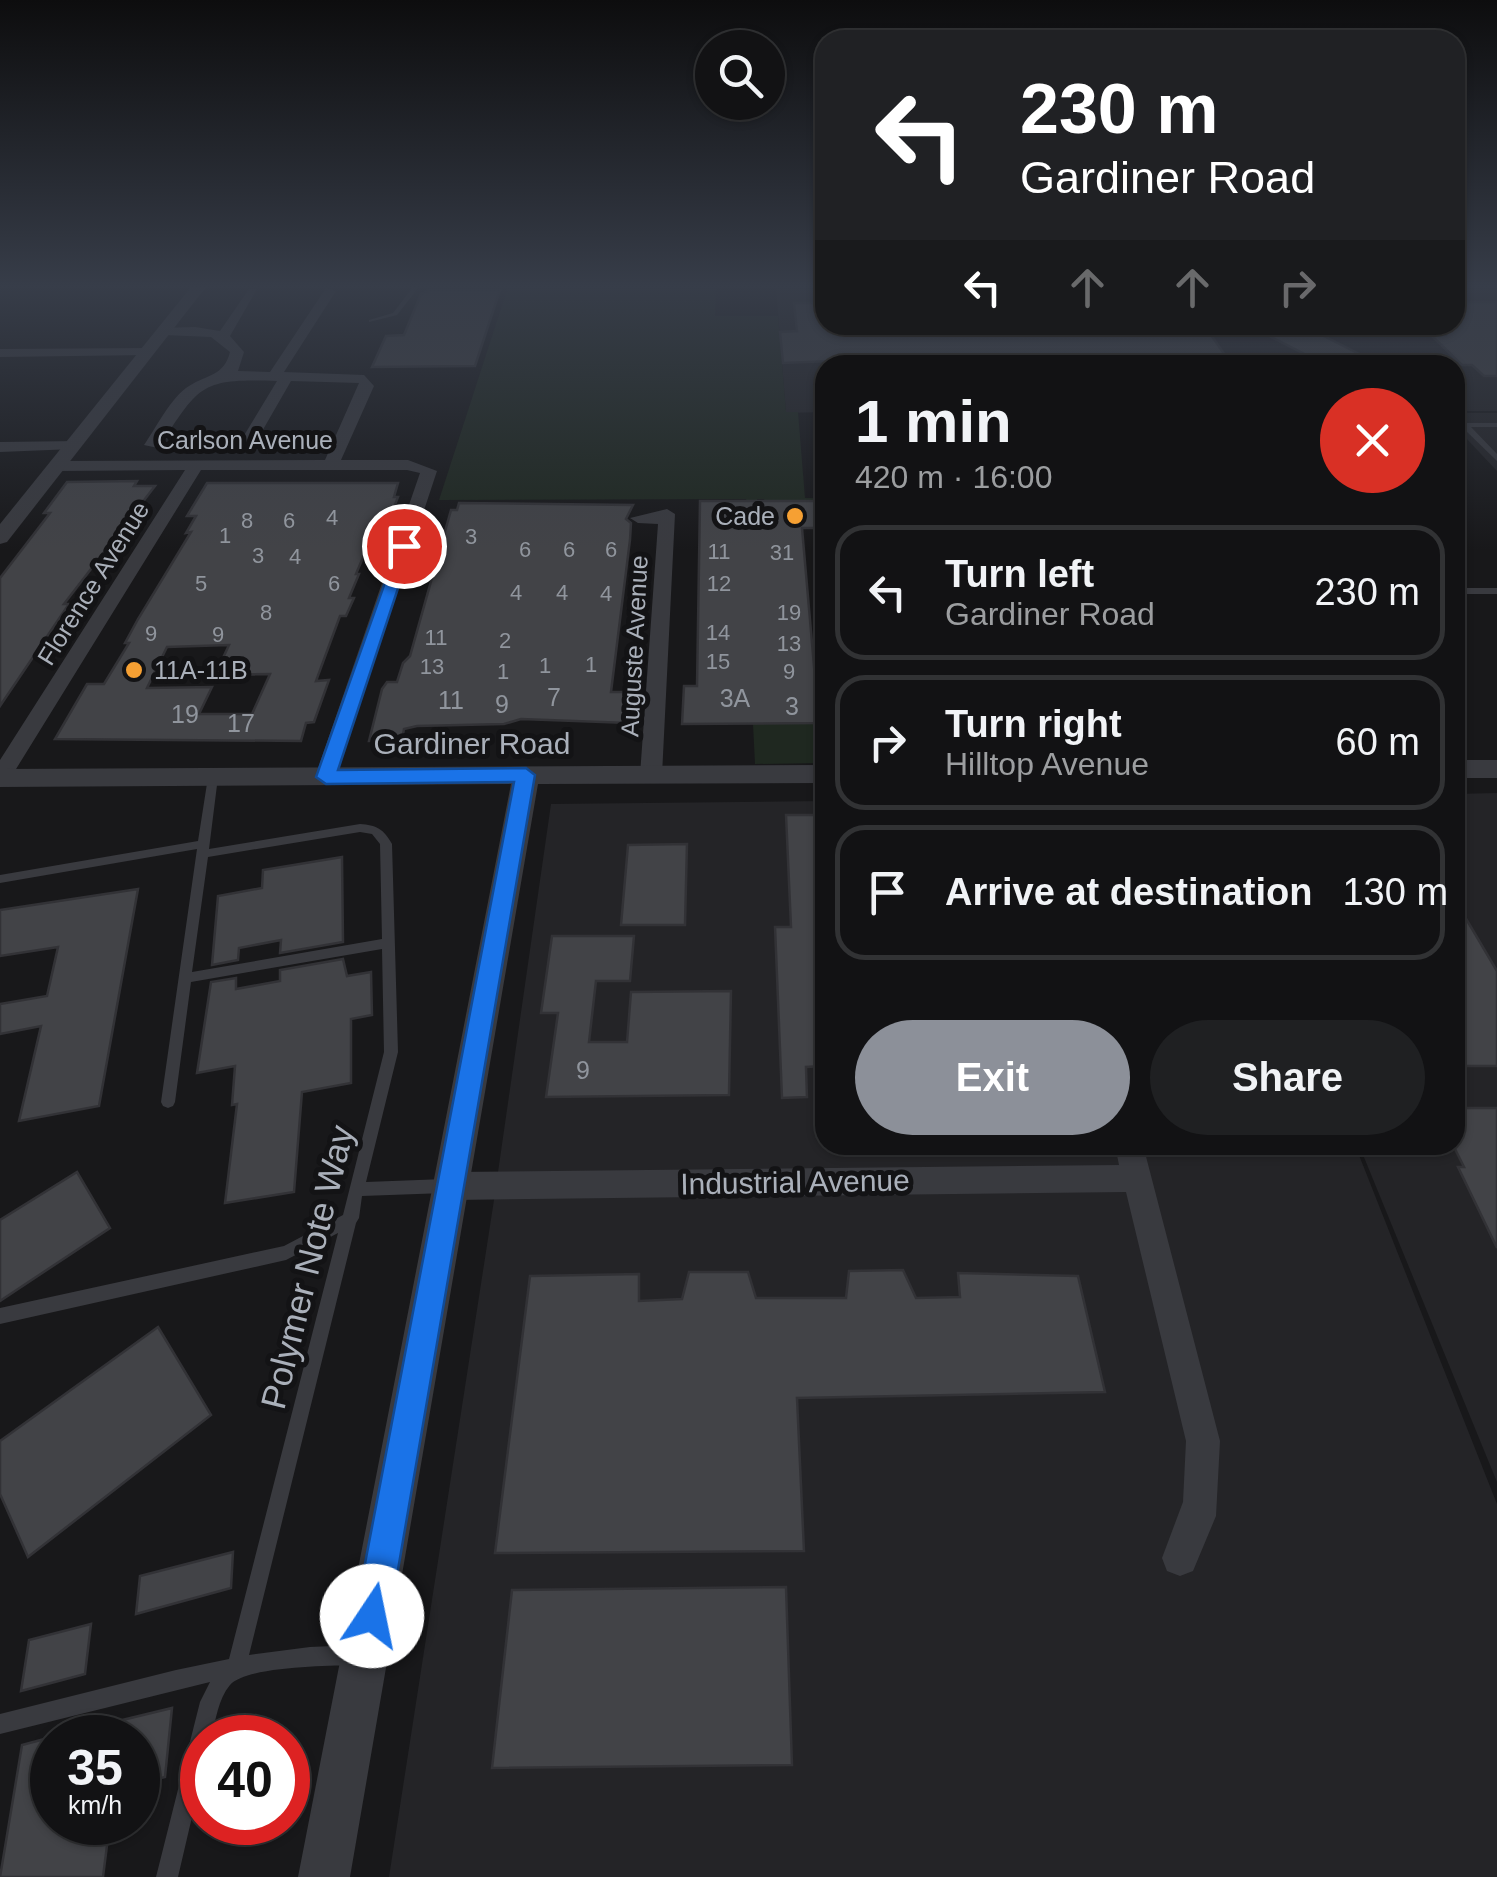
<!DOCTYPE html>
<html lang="en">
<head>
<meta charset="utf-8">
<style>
  :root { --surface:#121214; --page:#1f2022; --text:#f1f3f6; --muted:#9c9ea0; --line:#313234; --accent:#8c9099 }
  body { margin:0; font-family:Arial,sans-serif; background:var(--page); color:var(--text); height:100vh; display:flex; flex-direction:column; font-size:38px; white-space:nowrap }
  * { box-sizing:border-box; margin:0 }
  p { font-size:32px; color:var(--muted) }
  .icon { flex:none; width:55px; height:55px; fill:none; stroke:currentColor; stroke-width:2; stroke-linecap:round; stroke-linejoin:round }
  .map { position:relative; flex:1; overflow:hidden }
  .details { position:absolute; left:815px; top:355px; width:650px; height:800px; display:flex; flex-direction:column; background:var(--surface); border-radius:30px; box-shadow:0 2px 8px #0004,0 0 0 2px var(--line) }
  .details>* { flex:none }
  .top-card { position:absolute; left:815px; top:30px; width:650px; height:305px; border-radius:30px; box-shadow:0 2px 8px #0004,0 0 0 2px var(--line); background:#202124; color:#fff; overflow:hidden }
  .controls { position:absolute; left:695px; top:30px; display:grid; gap:20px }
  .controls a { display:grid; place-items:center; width:90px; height:90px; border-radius:50%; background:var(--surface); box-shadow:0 2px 8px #0004,0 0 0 2px var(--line); font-size:50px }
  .speed { position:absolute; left:30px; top:1715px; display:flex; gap:20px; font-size:50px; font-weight:700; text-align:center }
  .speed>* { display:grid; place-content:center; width:130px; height:130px; border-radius:50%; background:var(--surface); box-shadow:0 2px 8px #0004,0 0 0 2px var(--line); line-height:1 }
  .speed small { font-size:25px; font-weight:400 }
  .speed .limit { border:15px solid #d22; background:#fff; color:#111 }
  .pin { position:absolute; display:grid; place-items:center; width:85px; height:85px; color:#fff; margin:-42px; border:5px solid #fff; border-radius:50%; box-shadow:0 2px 10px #0007 }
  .me { position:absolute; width:110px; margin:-55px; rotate:11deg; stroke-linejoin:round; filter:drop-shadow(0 0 8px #0008) }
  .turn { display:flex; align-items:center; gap:35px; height:210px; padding:0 40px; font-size:45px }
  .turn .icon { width:130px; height:130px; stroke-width:2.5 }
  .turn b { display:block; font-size:70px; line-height:85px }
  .lanes { display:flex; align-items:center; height:95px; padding:0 40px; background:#0003; justify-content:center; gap:50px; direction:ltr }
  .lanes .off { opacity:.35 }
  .round { display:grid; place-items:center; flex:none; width:105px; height:105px; border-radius:52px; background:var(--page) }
  .headline { display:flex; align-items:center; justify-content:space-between; height:170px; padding:0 40px }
  h1 { font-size:60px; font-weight:700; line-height:75px }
  .cta { display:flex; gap:20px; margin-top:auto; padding:20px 40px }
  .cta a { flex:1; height:115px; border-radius:60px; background:var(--accent); color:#fff; font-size:40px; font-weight:700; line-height:115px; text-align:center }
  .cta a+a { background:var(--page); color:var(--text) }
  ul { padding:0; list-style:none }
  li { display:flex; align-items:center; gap:30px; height:135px; margin:0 20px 15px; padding:0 20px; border:5px solid var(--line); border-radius:30px }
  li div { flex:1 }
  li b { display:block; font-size:38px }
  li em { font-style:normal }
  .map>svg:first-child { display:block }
  .built { fill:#242427 }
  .green { fill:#1f2820 }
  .building { fill:#424347; stroke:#323236; stroke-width:2.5; fill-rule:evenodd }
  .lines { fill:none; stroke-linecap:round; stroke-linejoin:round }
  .service { fill:#393a3f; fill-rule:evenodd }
  .minor { fill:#393a3f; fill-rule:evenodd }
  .tertiary { fill:#393a3f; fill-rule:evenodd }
  .route { fill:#1a73e8; stroke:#114b97; stroke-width:2.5 }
  .poi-dot { fill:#f6a033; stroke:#131315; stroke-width:4 }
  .labels { text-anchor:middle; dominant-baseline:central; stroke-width:10; stroke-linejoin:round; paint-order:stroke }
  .far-number-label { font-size:22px; fill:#90959d }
  .far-street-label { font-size:25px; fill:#aab0ba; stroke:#131315 }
  .far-poi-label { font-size:25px; fill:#aab0ba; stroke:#131315; text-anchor:end }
  .number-label { font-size:25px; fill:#90959d }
  .street-label { font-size:30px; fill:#aab0ba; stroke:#131315 }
  .near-street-label { font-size:35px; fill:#aab0ba; stroke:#131315 }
</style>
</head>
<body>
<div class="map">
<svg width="1497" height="1877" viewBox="0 0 1497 1877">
  <rect width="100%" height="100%" fill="#18181a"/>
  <g class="built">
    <path d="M776 287H825V325H1455V287H1497V411H1455V365H825V412L786 413Z"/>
    <path d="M1455 413H1497V471L1465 437H1455Z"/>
    <path d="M1497 793V1482L1359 1145H1455V794Z"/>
    <path d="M825 801V1145H1355L1497 1504V1877H389L494 1200 551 804Z"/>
  </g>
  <g class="green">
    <path d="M508 287H716L715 316H778L786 412H798L805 498H825V501L765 503 764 499H757L758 533 748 537 746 499 439 500Z"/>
    <path d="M819 723 825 727 823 763 755 764 753 724Z"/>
  </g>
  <g class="building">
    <path d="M430 290H500L475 366 372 367 386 336 404 335 421 294Z"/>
    <path d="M1455 302H1497V376H1484L1472 365H1462L1432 336 1445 335 1437 325H1455Z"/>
    <path d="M794 303H825V325H1204L1232 365 910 364 909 358 783 363 780 332 797 331Z"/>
    <path d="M1248 325H1302L1381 365H1326Z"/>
    <path d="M137 481 134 486H155L64 604H69L0 706V578L50 513H44L67 482Z"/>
    <path d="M207 483H398L394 497H398L389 520H379L356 574H359L349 598H354L346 616H340L316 681 329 680 314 722 306 723 301 741 55 739 87 684H104L129 643H125L138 619 191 532 186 533 196 516H187ZM229 645 215 675 270 674 252 714H199L212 687 147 688 167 647Z"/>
    <path d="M700 501H825V528H802L819 723 682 724 684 686H697Z"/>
    <path d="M459 503 633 505 626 519 631 523 630 540 611 692H630L628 723 521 719 504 724 417 726 404 729 402 740 369 741 382 689 387 682H397L403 663 410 656 451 510H457Z"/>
    <path d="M786 815H825V1066L806 1067 807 1097 782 1098 775 927H791Z"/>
    <path d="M687 844 685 925H621L628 845Z"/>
    <path d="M342 857 343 942 280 953 281 940 239 948 238 960 212 965 218 896 262 888 263 870Z"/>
    <path d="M138 889 99 1106 19 1121 41 1026 0 1034V1004L47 996 58 947 0 956V910Z"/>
    <path d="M1455 900 1497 971V1066H1463L1455 1051Z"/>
    <path d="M552 936H634L630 981H596L589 1042H627L631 992 731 991 729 1095 546 1097 558 1013H541Z"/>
    <path d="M343 959 347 976 371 972 372 1015 351 1019V1083L302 1092 294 1192 225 1203 237 1104 232 1105 235 1066 197 1073 211 982 236 978V989L280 981V970Z"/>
    <path d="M1455 1108H1497V1248L1458 1167H1464L1455 1149Z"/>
    <path d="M77 1172 110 1228 0 1301V1220Z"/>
    <path d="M903 1270 916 1298 960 1297 958 1273 1078 1276 1105 1392 797 1398 804 1551 495 1553 530 1276 639 1274V1301L682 1299 689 1272H748L756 1298H846L849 1271Z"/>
    <path d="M158 1327 211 1415 28 1557 0 1494V1441Z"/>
    <path d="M233 1552 231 1588 136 1614 140 1576Z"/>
    <path d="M786 1587 792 1765 492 1768 512 1590Z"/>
    <path d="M91 1624 85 1674 21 1691 29 1640Z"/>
    <path d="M172 1708 165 1777 138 1784V1738H82L81 1730Z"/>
    <path d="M52 1737V1822H110L103 1877H0L22 1745Z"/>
  </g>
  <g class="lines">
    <g class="service">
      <path d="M413 287H419L397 315 369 322V320L393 313Z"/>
      <path d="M1462 423H1497V427H1471L1497 454V461L1462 427Z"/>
      <rect x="1455" y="588" width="42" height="6"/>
      <path d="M213 773 218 777 209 849 360 824C376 825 384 829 392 844L398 1052 366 1182 445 1179 450 1181 452 1186 450 1191 445 1193 362 1196 359 1218 356 1223 249 1655 310 1647 355 1645 362 1648 365 1655 362 1662 355 1665C328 1666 247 1666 230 1685 218 1699 216 1720 211 1738H202V1774L178 1877H156L200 1702 210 1682 0 1734V1714L176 1670 229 1659 338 1233 286 1260 0 1324V1308L284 1246 343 1215 384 1052 382 949 191 982 175 1102 173 1106 168 1108 163 1106 161 1102 197 849 0 883V875L198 841 208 777ZM360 832 372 834 380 844 382 939 192 972 208 857Z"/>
    </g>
    <g class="minor">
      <path d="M326 288 336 291 284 372 364 375 374 386 341 460H408L437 471 334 782 326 784 315 777 420 473 407 470H201L8 782 0 784V760L185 470 57 471 49 466 57 461 325 460 359 383 291 381 253 447 245 452 237 447 277 381C198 378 200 386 158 448L144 445C156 428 171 397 189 386 208 374 224 376 230 352L211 337 164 335 159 334V328L195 327 220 331 249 289H257L230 336 244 352 238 371 270 372Z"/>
      <path d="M153 348V354L148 355 0 357V349Z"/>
      <path d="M79 441 82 444 74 449 0 452V442Z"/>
      <path d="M667 509 675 514 662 775 651 782 640 775 658 524 638 523 630 518Z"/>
      <path d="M1115 1145H1143L1220 1441 1216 1516 1193 1571 1180 1576 1167 1571 1162 1558 1183 1502 1186 1441 1126 1192 453 1200 442 1196 438 1186 442 1176 453 1172 1119 1165Z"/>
    </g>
    <g class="tertiary">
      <path d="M191 287H206L7 542 0 544V524Z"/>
      <rect x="1455" y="760" width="42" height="18"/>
      <path d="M825 765V783L538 784 350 1877H298L511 784 0 787V769Z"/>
    </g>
  </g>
  <linearGradient id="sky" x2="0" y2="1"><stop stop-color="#0d0d0e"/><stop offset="0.52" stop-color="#373d49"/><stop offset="1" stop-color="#373d49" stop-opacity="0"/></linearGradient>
  <rect width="1497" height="550" fill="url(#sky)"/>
  <path class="route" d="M399 543 412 546 338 770 526 768 535 775 390 1616 384 1628 372 1634 360 1628 355 1616 514 782 326 784 316 777Z"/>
  <g class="poi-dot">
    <circle cx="795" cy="516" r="10"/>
    <circle cx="134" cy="670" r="10"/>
  </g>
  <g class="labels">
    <g class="far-number-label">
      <text x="332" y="517">4</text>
      <text x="247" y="520">8</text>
      <text x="289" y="520">6</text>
      <text x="225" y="535">1</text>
      <text x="471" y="536">3</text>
      <text x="525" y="549">6</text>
      <text x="569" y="549">6</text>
      <text x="611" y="549">6</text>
      <text x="719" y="551">11</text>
      <text x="782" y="552">31</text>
      <text x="258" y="555">3</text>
      <text x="295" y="556">4</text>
      <text x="201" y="583">5</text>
      <text x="334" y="583">6</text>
      <text x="719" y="583">12</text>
      <text x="516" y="592">4</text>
      <text x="562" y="592">4</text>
      <text x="606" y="593">4</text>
      <text x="266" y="612">8</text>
      <text x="789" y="612">19</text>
      <text x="718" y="632">14</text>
      <text x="151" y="633">9</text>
      <text x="218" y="634">9</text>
      <text x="436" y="637">11</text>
      <text x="505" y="640">2</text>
      <text x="789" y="643">13</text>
      <text x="718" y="661">15</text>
      <text x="591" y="664">1</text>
      <text x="545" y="665">1</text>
      <text x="432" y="666">13</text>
      <text x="503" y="671">1</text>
      <text x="789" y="671">9</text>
    </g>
    <g class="far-street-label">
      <text x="245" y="440">Carlson Avenue</text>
      <text transform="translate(93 583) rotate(-58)">Florence Avenue</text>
      <text transform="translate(634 646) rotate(-87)">Auguste Avenue</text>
    </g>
    <g class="far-poi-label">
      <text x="775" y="516">Cade</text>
      <text x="154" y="670" text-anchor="start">11A-11B</text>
    </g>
    <g class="number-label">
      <text x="554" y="697">7</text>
      <text x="735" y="698">3A</text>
      <text x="451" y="700">11</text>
      <text x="502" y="704">9</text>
      <text x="792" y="706">3</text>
      <text x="185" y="714">19</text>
      <text x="241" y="723">17</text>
      <text x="583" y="1070">9</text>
    </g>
    <g class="street-label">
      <text x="472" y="743">Gardiner Road</text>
      <text transform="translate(795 1182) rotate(-1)">Industrial Avenue</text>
    </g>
    <g class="near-street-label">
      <text transform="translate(307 1267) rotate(-76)">Polymer Note Way</text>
    </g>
  </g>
</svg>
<div class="controls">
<a><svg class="icon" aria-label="search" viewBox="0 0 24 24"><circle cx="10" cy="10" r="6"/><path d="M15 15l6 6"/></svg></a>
</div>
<div class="speed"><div>35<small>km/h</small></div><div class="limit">40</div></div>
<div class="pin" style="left:404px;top:546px;background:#d93025"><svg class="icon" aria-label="arrive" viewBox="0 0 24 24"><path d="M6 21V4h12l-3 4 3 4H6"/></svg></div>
<svg class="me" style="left:372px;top:1616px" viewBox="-20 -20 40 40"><circle r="19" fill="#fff"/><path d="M0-13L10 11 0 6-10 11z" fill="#1a73e8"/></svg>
<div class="top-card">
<div class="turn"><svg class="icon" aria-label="left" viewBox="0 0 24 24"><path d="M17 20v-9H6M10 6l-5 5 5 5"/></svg><div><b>230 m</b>Gardiner Road</div></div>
<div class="lanes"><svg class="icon" aria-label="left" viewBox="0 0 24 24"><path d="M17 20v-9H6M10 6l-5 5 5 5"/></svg><svg class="icon off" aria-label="ahead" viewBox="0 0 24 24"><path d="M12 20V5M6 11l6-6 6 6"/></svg><svg class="icon off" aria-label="ahead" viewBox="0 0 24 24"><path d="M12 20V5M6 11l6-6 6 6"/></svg><svg class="icon off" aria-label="right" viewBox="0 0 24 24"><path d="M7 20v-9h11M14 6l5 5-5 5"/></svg></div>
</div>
<section class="details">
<div class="headline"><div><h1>1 min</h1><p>420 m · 16:00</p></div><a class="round" style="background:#d93025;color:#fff"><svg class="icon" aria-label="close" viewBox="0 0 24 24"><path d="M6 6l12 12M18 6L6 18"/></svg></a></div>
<ul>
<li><svg class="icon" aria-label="left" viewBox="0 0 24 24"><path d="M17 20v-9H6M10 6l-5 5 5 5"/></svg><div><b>Turn left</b><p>Gardiner Road</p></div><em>230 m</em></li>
<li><svg class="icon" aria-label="right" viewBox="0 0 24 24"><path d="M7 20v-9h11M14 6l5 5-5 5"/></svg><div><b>Turn right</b><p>Hilltop Avenue</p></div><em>60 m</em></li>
<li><svg class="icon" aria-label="arrive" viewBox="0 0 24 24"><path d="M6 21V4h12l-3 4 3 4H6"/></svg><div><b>Arrive at destination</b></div><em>130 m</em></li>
</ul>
<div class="cta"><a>Exit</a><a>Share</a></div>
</section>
</div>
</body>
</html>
